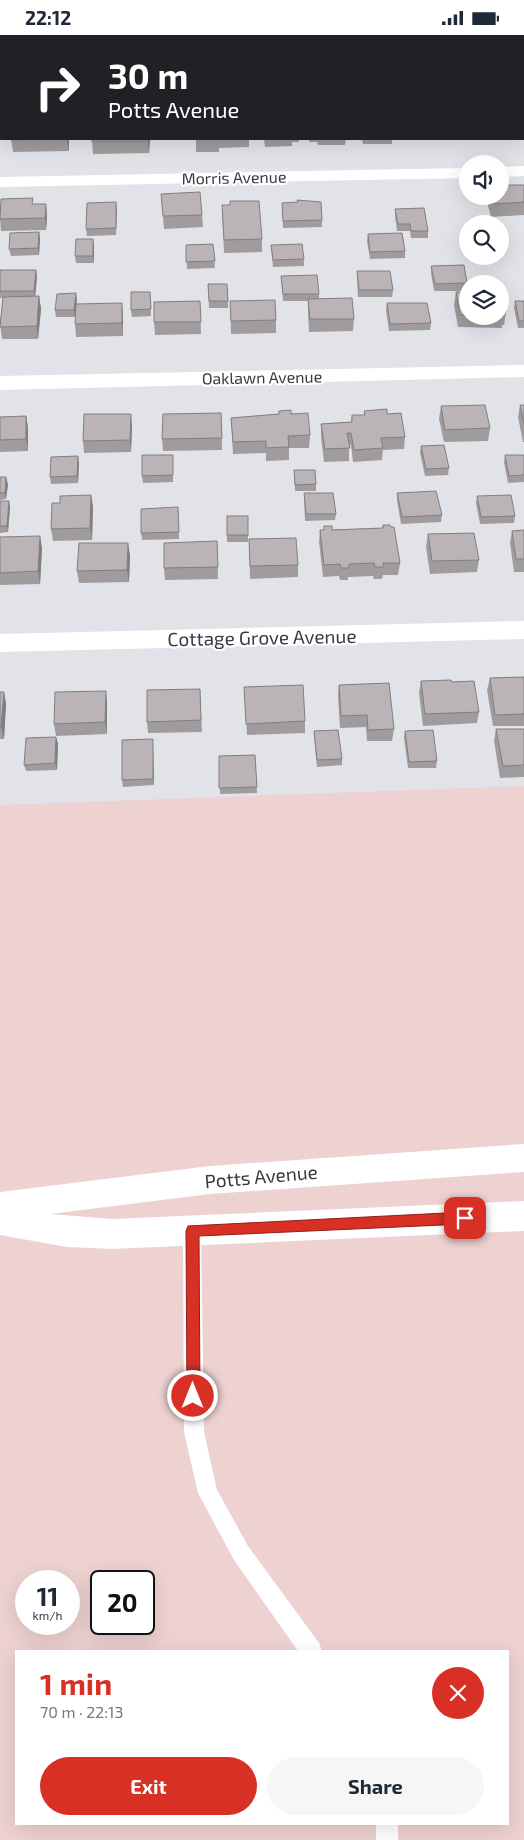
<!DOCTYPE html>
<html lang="en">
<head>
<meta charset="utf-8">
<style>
  :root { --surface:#fff; --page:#f6f6f7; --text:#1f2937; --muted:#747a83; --accent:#d93025 }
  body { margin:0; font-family:"Exo 2",sans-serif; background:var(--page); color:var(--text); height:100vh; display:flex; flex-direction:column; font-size:19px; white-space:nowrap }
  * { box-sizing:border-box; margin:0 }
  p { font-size:16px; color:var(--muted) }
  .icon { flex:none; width:28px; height:28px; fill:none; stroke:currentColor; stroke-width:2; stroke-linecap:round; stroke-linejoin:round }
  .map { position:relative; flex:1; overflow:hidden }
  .details { position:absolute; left:15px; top:1615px; width:494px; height:175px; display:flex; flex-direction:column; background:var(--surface); border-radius:0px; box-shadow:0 5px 20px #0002 }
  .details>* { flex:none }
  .top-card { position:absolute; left:0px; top:0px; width:525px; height:105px; box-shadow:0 5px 20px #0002; background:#202124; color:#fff; overflow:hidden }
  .fabs { position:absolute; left:459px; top:120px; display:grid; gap:10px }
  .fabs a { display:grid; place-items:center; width:50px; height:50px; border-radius:50%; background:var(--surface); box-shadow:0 5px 20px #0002; font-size:25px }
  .speed { position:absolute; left:15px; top:1535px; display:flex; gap:10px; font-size:25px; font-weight:700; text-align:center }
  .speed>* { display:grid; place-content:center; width:65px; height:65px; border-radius:50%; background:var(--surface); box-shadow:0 5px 20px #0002; line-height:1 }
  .speed small { font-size:12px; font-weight:400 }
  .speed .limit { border:2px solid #111; border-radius:8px; background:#fff; color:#111 }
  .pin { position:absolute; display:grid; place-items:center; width:42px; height:42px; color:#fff; margin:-21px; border-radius:10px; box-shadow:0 2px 8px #0006 }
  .me { position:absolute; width:55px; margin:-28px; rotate:0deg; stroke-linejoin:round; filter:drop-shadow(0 0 4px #0008) }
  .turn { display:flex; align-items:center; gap:18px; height:105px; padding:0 25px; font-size:22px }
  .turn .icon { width:65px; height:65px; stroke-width:2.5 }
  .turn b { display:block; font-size:35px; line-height:42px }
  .round { display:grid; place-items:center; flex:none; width:52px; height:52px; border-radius:26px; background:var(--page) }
  .head { display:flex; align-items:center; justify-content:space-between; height:85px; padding:0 25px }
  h1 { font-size:30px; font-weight:700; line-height:38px; color:var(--accent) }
  .cta { display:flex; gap:10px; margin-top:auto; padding:10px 25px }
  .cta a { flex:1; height:58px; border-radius:30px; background:var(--accent); color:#fff; font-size:20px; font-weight:700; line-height:58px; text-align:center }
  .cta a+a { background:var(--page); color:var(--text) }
  .status { display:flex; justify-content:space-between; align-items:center; height:35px; padding:0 25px; background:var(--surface); direction:ltr }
  .status svg { height:14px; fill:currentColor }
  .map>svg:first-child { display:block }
  .industrial { fill:#edd2d1; fill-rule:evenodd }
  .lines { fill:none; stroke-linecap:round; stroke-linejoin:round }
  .lane { fill:#fff; fill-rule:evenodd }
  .street { fill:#fff; fill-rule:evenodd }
  .wall { fill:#a09b9d }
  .shaded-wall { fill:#827e7f }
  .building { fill:#bab4b6; stroke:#827e7f }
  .route { fill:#d93025; stroke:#8d1f18 }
  .labels { text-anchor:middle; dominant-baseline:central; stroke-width:4.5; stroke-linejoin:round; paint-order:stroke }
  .far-street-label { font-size:16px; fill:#393a3c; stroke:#fff }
  .street-label { font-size:19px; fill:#393a3c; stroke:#fff }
</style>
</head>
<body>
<div class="status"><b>22:12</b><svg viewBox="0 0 49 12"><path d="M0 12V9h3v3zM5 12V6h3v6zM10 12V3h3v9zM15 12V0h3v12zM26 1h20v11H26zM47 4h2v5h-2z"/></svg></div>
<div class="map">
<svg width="524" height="1805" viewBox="0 0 524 1805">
  <rect width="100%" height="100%" fill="#e2e3e9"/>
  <path class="industrial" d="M524 751V1805H0V770ZM26 1546H69V1589H26ZM101 1546H144V1589H101ZM16 1616H508V1789H16Z"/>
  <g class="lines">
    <g class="lane">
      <path d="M192 1187 198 1190 201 1196 204 1397 217 1455 248 1511 319 1608 322 1616H298L234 1525 198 1458 184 1397 183 1196 186 1190Z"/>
      <rect x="376" y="1789" width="22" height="16"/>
    </g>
    <g class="street">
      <path d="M524 131V141L500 142V132Z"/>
      <path d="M468 133V143L0 152V142Z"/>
      <path d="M524 330V342L0 355V341Z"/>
      <path d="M524 586V604L0 617V599Z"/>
      <path d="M524 1109V1137L210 1159 50 1179 112 1184 524 1166V1196L112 1214 67 1212 0 1200V1157L210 1131Z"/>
    </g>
  </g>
  <g class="wall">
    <path d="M11 104H69V116L13 117Z"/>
    <path d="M92 104H164V105H150L149 118 93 119Z"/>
    <path d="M196 104H249V112L219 113V117H196Z"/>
    <path d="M264 104H299V107H292V111L265 112Z"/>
    <path d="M309 104H346L345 110H318L317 107H309Z"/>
    <path d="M358 104H392V109H363L362 105H358Z"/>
    <path d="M500 150H524V183V180L491 182 488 171 489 161H500Z"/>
    <path d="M161 159 202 180 203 192 164 194Z"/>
    <path d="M116 167V200L87 201 86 194Z"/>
    <path d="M282 168 322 185V192L283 193Z"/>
    <path d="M33 169H46L47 182 46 195 1 196 0 184Z"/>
    <path d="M222 170 262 204V217L224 218Z"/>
    <path d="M395 174 428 196V203H411L410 196H397L395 181Z"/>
    <path d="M39 197 40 204 39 220 11 221 9 214Z"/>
    <path d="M368 199 405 216V223L370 224 367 206Z"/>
    <path d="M93 204 94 211V228H76L75 221Z"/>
    <path d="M213 209 215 233 187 234 186 210Z"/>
    <path d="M271 210 304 224V231L273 232Z"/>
    <path d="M431 231 467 248V256H434L431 238Z"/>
    <path d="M0 235H36L37 242 35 261H39L41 274 38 304H2L0 288 3 263H0Z"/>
    <path d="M357 236 393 255 392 262H358L357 243Z"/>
    <path d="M281 241 319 259V264L354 284 353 296 309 297 308 277V266H283Z"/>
    <path d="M208 249 228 266V273H209Z"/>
    <path d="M500 256 506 277 504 290H502V293L458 292 454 270 456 257H468V281H500Z"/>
    <path d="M150 257 151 281 132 282 131 275Z"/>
    <path d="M76 258V269L123 281V301L76 302 75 289 76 274 75 282H56L55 275Z"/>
    <path d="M200 266 201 299 155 300 154 287Z"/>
    <path d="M230 266 276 285V298L231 299Z"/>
    <path d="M515 266H524V293H518L514 273Z"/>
    <path d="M387 268 431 288 430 295 389 296 386 275Z"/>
    <path d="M520 370H524V407H523L518 382Z"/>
    <path d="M441 371 490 393 488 406 444 407 439 384Z"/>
    <path d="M279 376 291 379 310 400 309 413H289V425L266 426V418L233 419 231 383 279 379Z"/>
    <path d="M364 376 387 379 405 402 404 414 383 415 382 425 353 427 351 410H349V426L324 427 321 402V389L351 387 352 380H364Z"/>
    <path d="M221 378 222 415 163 416 162 404Z"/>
    <path d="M26 381 28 393V416L0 417V382Z"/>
    <path d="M132 391 131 417 84 418 83 406Z"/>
    <path d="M421 411 449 433 448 440 425 441 420 418Z"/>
    <path d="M505 420H524V447L508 448 504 427Z"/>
    <path d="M173 427V447L143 448 142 441Z"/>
    <path d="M79 428 78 448 51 449 50 442Z"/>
    <path d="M294 435 316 449V456H295Z"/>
    <path d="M0 442 8 449 6 464 0 465Z"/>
    <path d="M304 458 336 479 335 485 305 486Z"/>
    <path d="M397 458 442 480 441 487 401 489 397 465Z"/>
    <path d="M91 460 93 472 92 505 53 506 51 494 60 468Z"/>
    <path d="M477 461 515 481 514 488 480 489 476 468Z"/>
    <path d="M0 466 10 472 8 497 0 498Z"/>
    <path d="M178 472 179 504 142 505 141 498Z"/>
    <rect x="227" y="481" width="21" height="26"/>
    <path d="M383 490 400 528 398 540H383L382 544H374L373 541 348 542V545H340L339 541 323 542 319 507 320 495 382 493Z"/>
    <path d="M524 495V537H514L510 508 512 496Z"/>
    <path d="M428 499 479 525 477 537 430 539 426 512Z"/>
    <path d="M0 502 42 513 40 549 0 550Z"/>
    <path d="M249 504 298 530V542L250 544Z"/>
    <path d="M217 506 218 544 165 545 164 533Z"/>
    <path d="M130 520 129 547 79 548 77 536Z"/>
    <path d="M524 642V691H493L487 655 490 643Z"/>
    <path d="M421 646 452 647 479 677 477 688 423 691 419 658Z"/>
    <path d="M339 650 394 694 392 706H367L366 692 340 693 338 661Z"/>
    <path d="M244 652 305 686V698L247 700Z"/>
    <path d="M200 654 202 697 148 698 147 687Z"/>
    <path d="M106 656 107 668V699L56 701 54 689Z"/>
    <path d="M0 657H4L6 669 4 704H0Z"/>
    <path d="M496 694H524V742L500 743 494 706Z"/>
    <path d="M314 696 342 724V730L317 732 314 702Z"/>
    <path d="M405 696 437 726 436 733H408L404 703Z"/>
    <path d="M58 708 57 735 26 736 24 730Z"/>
    <path d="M153 711 154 750 123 752 122 745Z"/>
    <path d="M255 720 257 758 220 759 219 721Z"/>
  </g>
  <g class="shaded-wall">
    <path d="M67 104H69V116Z"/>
    <path d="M148 104H150L149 118Z"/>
    <path d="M116 167 117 174 116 200Z"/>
    <path d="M46 169 47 182 46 195 45 183Z"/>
    <path d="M39 197 40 204 39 220 38 213Z"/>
    <path d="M93 204 94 211V228L93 221Z"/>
    <path d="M36 235 37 242 35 263 34 256Z"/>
    <path d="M76 258 77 265 75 282 74 275Z"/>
    <path d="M39 261 41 274 38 304 37 291Z"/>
    <path d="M122 268 123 281V301L122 288Z"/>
    <path d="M131 379 132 391 131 417 130 405Z"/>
    <path d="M26 381 28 393V416L26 404Z"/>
    <path d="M78 421 79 428 78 448 77 441Z"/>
    <path d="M6 442 8 449 6 464 5 458Z"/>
    <path d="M91 460 93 472 92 505 90 493Z"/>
    <path d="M9 466 10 472 8 497 7 491Z"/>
    <path d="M40 501 42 513 40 549 38 536Z"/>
    <path d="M128 508 130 520 129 547 127 535Z"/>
    <path d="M106 656 107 668V699L105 687Z"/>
    <path d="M4 657 6 669 4 704 1 692Z"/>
    <path d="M56 702 58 708 57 735 55 728Z"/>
    <path d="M153 704V711L154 750 153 744Z"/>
  </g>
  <g class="building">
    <rect x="86" y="0" width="26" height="1"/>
    <rect x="135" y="0" width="29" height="1"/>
    <rect x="223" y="0" width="27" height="1"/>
    <rect x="315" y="0" width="41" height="1"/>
    <rect x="409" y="0" width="36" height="1"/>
    <rect x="469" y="0" width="32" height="1"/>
    <path d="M514 0H524V16V1H514Z"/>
    <path d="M11 104H49L11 105Z"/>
    <rect x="92" y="104" width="56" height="2"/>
    <path d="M500 150H524V167L492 169 490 161H500V159H502Z"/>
    <path d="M200 157 202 180 163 181 161 159Z"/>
    <path d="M33 163 32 169H46L45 183 0 184 1 164Z"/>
    <path d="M297 165 321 167 322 185 283 186 282 168 298 167Z"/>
    <path d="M230 166H259L262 204 224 205 222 170H230Z"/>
    <path d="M116 167V193L86 194 87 168Z"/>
    <path d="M424 173 428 196H411L410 189H398L395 174Z"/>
    <path d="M39 197 38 213 9 214 10 198Z"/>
    <path d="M402 198 405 216 370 217 368 199Z"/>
    <path d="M76 204H93V221H75Z"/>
    <path d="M213 209 215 226 186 227V210Z"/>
    <path d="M302 209 304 224 273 225 271 210Z"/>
    <path d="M464 230 467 248 435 249 431 231Z"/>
    <path d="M0 235H36L34 256H0Z"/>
    <path d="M357 236H390L393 255H359Z"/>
    <path d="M317 240 319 259H283L281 241Z"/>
    <path d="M208 249H227L228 266H209Z"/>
    <path d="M500 256H502L506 277H503L504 280H500Z"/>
    <path d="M131 257H150L151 274 131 275Z"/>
    <path d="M456 257H468V280H460Z"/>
    <path d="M76 258 74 275H55L57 259Z"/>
    <path d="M39 261 37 291 0 292 3 262Z"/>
    <path d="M352 263 354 284H310L308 264Z"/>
    <path d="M275 265 276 285 231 286 230 266Z"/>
    <path d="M200 266 201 287H154V267Z"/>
    <path d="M515 266H524V286H519Z"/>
    <path d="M122 268V288L75 289 76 269Z"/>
    <path d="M387 268H427L431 288 390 289Z"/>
    <path d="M485 370 490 393 445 395 441 371Z"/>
    <path d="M520 370H524V389Z"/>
    <path d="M387 374V379L401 378 405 402 381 403 383 413 354 415 351 398H347L350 413 325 414 321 389 352 387V380H365L364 376Z"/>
    <path d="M291 375V379L308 378 310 400 288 401 289 412 266 413V406L233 407 231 383 279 379V376Z"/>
    <path d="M221 378 222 403 162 404 163 379Z"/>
    <path d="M84 379H131L130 405 83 406Z"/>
    <path d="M26 381V404L0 405V382Z"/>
    <path d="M444 410 449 433 426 434 421 411Z"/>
    <path d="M142 420H173V440L142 441Z"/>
    <path d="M505 420H524V440L509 441Z"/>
    <path d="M78 421 77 441 50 442 51 422Z"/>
    <path d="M294 435H315L316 449 295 450Z"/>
    <path d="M0 442H6L5 458H0Z"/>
    <path d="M436 456 442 480 402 482 397 458Z"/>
    <path d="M304 458H333L336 479H306Z"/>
    <path d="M91 460 90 493 51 494 52 468H60V461Z"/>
    <path d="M511 460 515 481 481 482 477 461Z"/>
    <path d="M0 466H9L7 491H0Z"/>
    <path d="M178 472 179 497 141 498V474Z"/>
    <rect x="227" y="481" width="21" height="19"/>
    <path d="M383 490H390L391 492H394L400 528H383L384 532H375L374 528 349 529V533H341L340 529 324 530 320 495H324V491H332V495L383 493Z"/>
    <path d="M524 495V524H516L512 496Z"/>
    <path d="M474 498 479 525 432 526 428 499Z"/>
    <path d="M40 501 38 536 0 538V502Z"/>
    <path d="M296 503 298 530 250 531 249 504Z"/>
    <path d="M217 506 218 532 164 533V508Z"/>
    <path d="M79 508H128L127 535 77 536Z"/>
    <path d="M524 642V679L495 680 490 643Z"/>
    <path d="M451 645 452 647 474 646 479 677 425 679 421 646Z"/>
    <path d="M389 648 394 694 368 695 367 680 341 681 339 650Z"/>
    <path d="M303 650 305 686 246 689 244 652Z"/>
    <path d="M200 654 201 685 147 687V655Z"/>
    <path d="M106 656 105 687 54 689 55 657Z"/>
    <path d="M0 657H4L1 692H0Z"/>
    <path d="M496 694H524V730L503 731Z"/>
    <path d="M338 695 342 724 317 725 314 696Z"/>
    <path d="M433 695 437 726 409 727 405 696Z"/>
    <path d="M56 702 55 728 24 730 26 703Z"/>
    <path d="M153 704V744L122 745V705Z"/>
    <path d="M255 720 257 752 219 753V721Z"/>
  </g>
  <path class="route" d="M465 1177 470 1179 472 1183 470 1188 465 1189 199 1201 200 1361 198 1365 193 1367 189 1365 187 1361 186 1196 188 1191Z"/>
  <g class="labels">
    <g class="far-street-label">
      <text transform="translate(234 142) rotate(-1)">Morris Avenue</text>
      <text transform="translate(262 342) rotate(-1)">Oaklawn Avenue</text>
    </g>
    <g class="street-label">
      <text transform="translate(262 602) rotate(-1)">Cottage Grove Avenue</text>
      <text transform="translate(261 1141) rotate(-5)">Potts Avenue</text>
    </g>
  </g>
</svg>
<div class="fabs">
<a><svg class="icon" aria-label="sound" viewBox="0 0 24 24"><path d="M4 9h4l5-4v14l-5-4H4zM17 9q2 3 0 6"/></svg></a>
<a><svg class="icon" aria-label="search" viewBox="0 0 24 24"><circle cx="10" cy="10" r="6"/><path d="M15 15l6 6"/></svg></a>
<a><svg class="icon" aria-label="layers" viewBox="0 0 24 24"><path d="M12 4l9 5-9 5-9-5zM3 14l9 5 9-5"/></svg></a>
</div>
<div class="speed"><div>11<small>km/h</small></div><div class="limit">20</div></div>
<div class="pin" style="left:465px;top:1183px;background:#d93025"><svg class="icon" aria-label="arrive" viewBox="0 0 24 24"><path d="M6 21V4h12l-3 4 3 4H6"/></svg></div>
<svg class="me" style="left:193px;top:1361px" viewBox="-20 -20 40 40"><circle r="17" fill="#d93025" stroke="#fff" stroke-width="3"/><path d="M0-11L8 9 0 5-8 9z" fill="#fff"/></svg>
<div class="top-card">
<div class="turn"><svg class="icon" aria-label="right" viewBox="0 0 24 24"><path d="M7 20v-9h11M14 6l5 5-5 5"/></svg><div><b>30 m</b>Potts Avenue</div></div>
</div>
<section class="details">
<div class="head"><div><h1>1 min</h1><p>70 m · 22:13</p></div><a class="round" style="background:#d93025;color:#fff"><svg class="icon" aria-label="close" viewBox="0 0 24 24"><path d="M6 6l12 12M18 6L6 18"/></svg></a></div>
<div class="cta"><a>Exit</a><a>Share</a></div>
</section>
</div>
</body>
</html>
